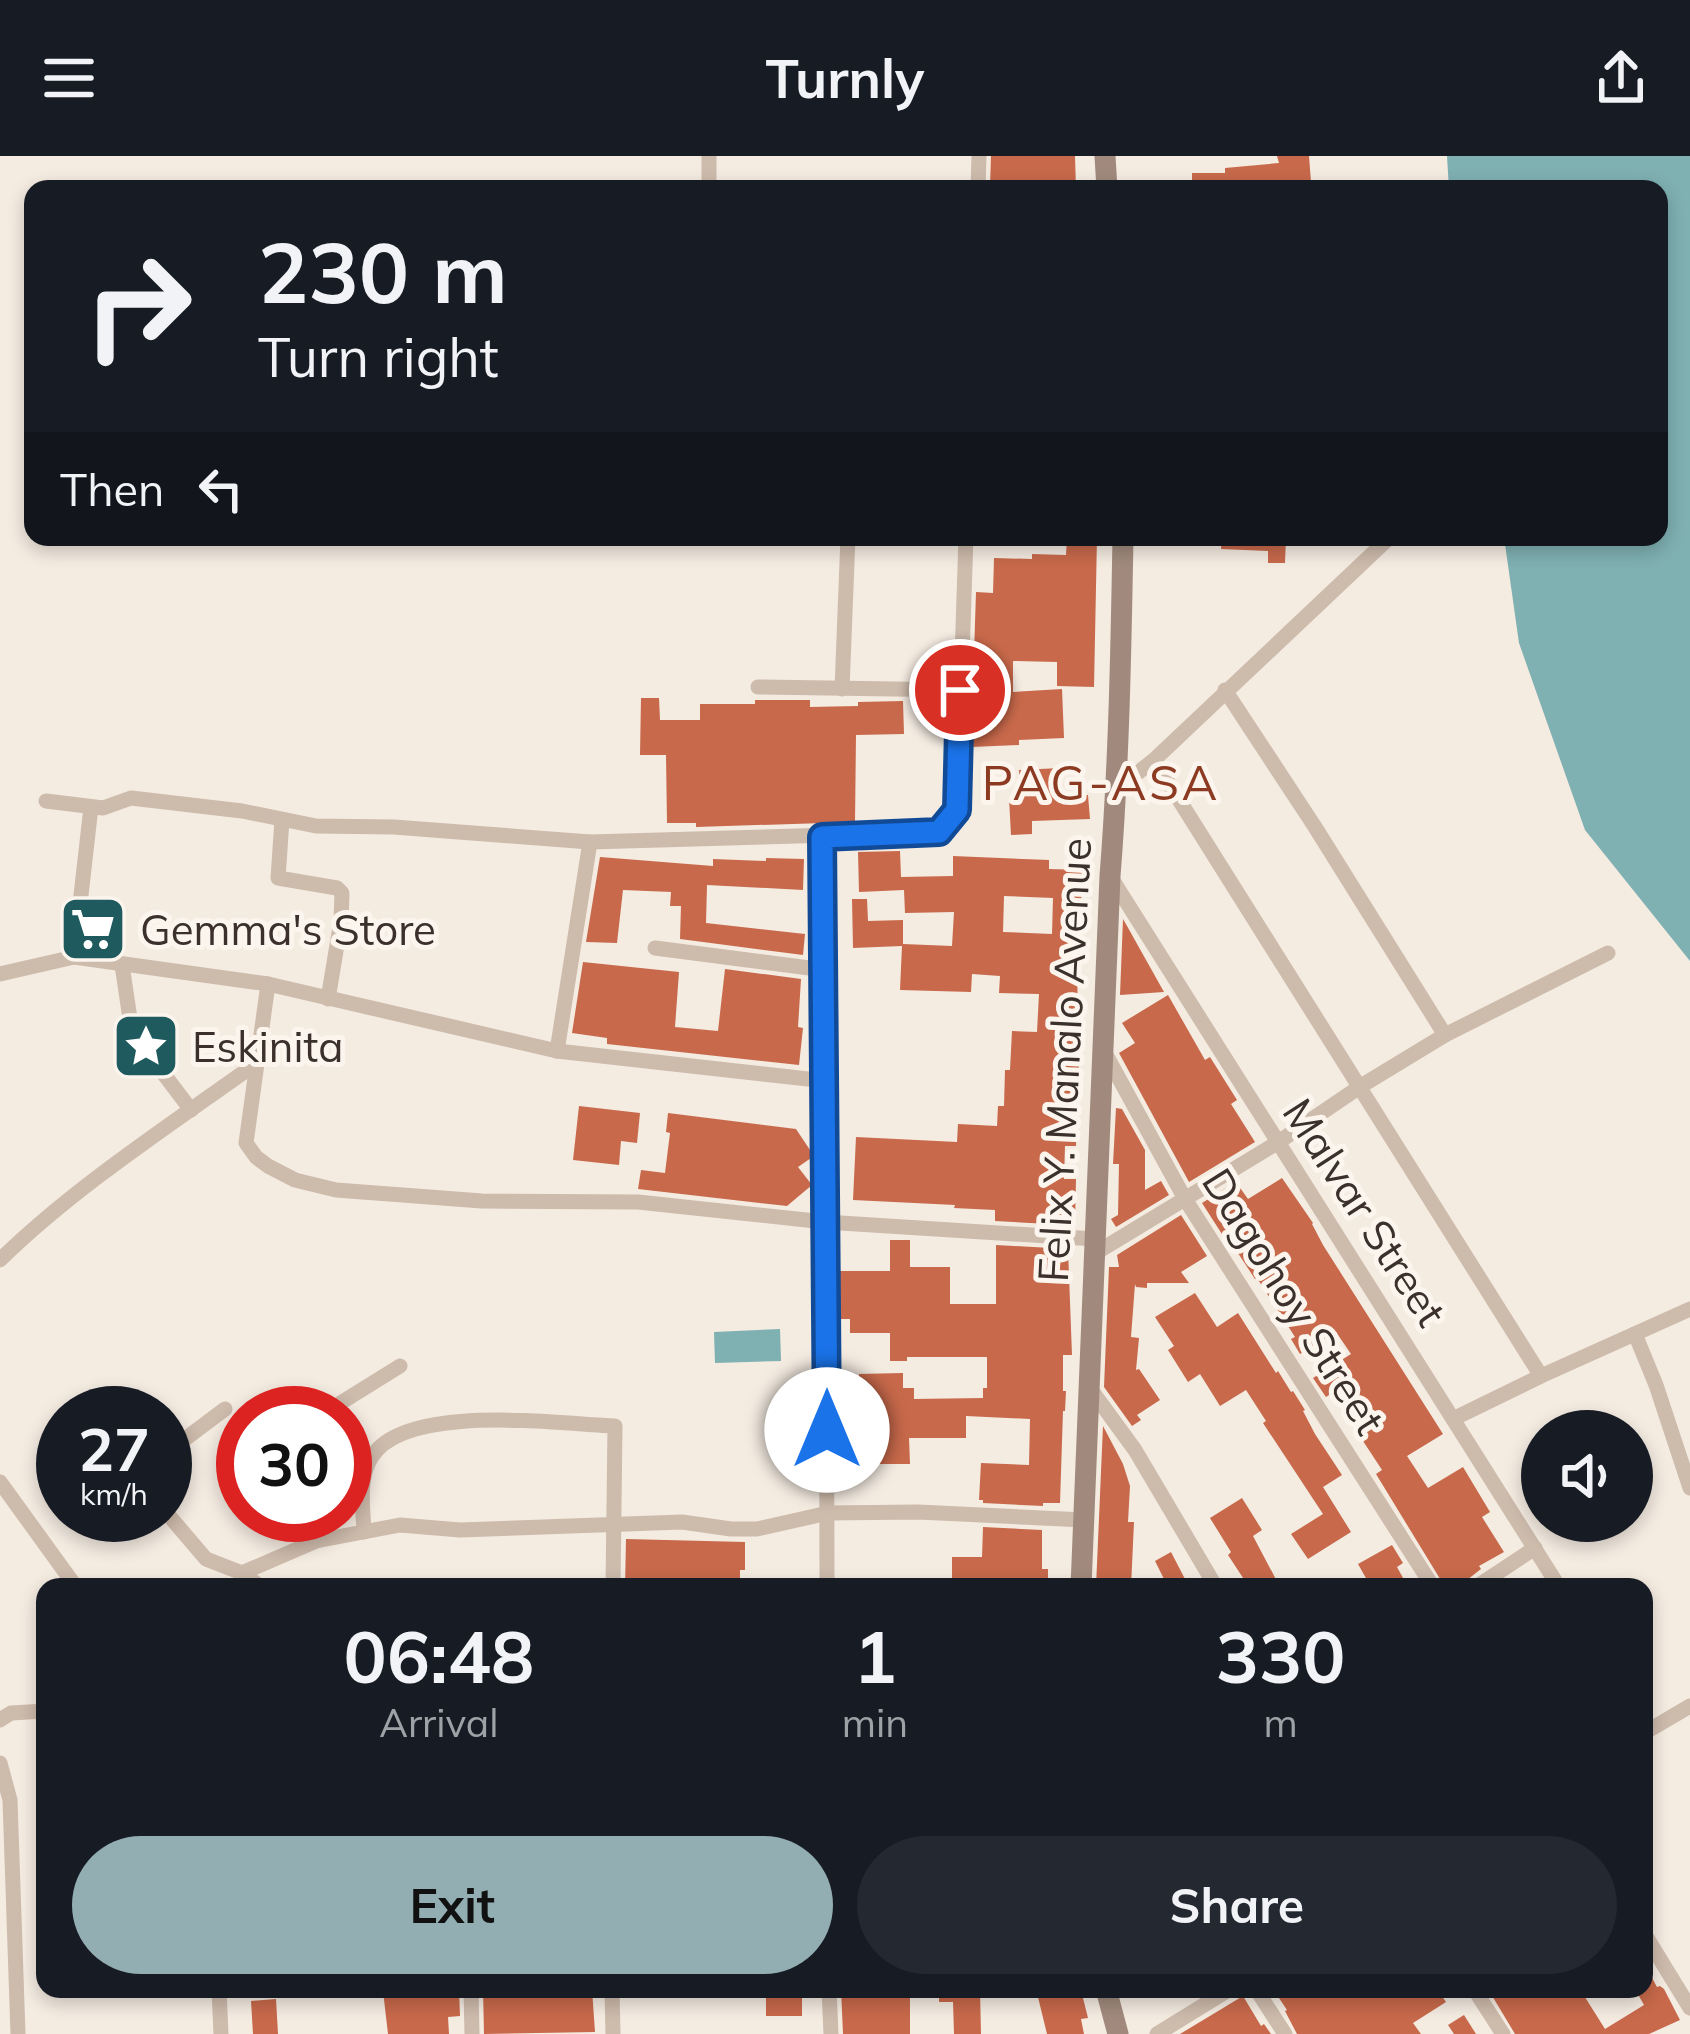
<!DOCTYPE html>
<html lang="en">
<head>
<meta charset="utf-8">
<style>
  :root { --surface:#171b24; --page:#242831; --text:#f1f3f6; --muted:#9ea1a6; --accent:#92aeb2 }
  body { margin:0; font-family:Mulish,sans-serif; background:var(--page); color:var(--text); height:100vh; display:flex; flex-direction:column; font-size:45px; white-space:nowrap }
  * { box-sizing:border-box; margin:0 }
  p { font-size:39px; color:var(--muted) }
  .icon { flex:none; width:66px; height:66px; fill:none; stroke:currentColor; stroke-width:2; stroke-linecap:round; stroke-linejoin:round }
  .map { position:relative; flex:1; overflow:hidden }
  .details { position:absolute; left:36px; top:1422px; width:1617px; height:420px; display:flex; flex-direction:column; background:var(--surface); border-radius:24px; box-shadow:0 6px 18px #0003 }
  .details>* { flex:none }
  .hud { position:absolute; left:24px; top:24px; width:1644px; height:366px; border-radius:24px; box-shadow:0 6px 18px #0003; background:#171b24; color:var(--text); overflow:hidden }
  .tools { position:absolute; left:1521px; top:1254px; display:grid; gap:24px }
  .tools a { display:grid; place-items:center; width:132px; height:132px; border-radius:50%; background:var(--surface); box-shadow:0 6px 18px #0003; font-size:60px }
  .speed { position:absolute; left:36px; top:1230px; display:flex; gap:24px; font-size:60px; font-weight:700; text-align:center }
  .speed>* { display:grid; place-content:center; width:156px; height:156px; border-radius:50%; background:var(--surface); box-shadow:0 6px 18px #0003; line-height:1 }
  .speed small { font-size:30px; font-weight:400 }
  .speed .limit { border:18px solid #d22; background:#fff; color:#111 }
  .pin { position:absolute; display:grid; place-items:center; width:102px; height:102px; color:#fff; margin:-51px; border:6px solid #fff; border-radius:50%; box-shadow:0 3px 12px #0007 }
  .me { position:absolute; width:132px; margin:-66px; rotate:0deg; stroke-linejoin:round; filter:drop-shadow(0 0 9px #0008) }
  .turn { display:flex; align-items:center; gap:42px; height:252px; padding:0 36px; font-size:54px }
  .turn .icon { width:156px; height:156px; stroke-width:2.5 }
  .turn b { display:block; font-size:84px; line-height:102px }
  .then { display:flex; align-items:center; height:114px; padding:0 36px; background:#0003; gap:24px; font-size:45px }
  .eta { display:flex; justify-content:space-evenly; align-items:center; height:204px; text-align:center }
  .eta b { font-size:72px; font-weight:700; line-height:84px }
  .primary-button { display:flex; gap:24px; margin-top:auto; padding:24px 36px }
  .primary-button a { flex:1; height:138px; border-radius:72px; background:var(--accent); color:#111; font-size:48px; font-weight:700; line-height:138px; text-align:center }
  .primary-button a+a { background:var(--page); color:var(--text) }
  header { display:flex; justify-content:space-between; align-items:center; height:156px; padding:0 36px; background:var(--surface); font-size:54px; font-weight:700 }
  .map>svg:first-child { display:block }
  .water { fill:#7fb0b2 }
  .building { fill:#c8694b; fill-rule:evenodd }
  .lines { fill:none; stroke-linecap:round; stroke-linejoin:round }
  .street { stroke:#cdbbac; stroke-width:15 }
  .secondary { stroke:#a18a7d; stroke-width:21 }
  .route-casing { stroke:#114b97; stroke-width:30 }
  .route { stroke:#1a73e8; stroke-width:21 }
  .labels { text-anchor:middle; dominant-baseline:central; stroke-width:10; stroke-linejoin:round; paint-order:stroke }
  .poi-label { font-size:42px; fill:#3b302b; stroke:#fbf5ee; text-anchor:start }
  .street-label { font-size:42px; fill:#3b302b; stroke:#fbf5ee }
  .quarter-label { font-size:48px; letter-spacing:3px; fill:#8c3b22; stroke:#fbf5ee }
</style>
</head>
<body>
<header><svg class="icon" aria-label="menu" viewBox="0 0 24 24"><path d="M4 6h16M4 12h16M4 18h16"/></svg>Turnly<svg class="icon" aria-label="share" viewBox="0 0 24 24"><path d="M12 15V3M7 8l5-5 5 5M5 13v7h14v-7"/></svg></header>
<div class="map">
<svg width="1690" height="1878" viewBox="0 0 1690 1878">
  <rect width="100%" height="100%" fill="#f4ebe1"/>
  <g class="water">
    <path d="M1447 0H1690V805L1585 674 1519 487 1504 381H1659V33H1449Z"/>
    <path d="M780 1173 781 1205 715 1207 714 1176Z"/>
  </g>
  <g class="building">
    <path d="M991 0H1075L1076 33 990 30Z"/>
    <path d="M1277 0H1309L1311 26 1192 33V17H1225V12L1279 7Z"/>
    <path d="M1067 381H1097L1094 531 1057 530V506L1013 505V536L1062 533 1064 582 1019 584V589L971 591 976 436 993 437 994 402 1032 403V398L1066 399Z"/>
    <path d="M1222 381H1286L1285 407H1268V395L1221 393Z"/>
    <path d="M641 542H659L660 564H700V548H755V544H810V551L858 550V546L903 545 904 578 856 579 855 666 696 671V667H667L666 599H640Z"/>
    <path d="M1061 612 1063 640 1088 639 1090 663 1032 665V678L1011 679 1009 642 1020 641 1019 614Z"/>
    <path d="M900 695 901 721 953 720V700L1049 704V713L1083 714 1077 810 1079 914H1072L1070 953H1077L1076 990H1065L1064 1023H1076L1075 1066 1068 1065V1069L995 1065V1054L954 1052 955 1049 853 1044 856 981 957 986 958 968 997 970 998 950H1004L1005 914H1010L1012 875 1037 876 1039 838 999 837 1000 820 972 818 971 836 900 834 902 790 853 792 852 743H867L868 765 903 764V788L952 790 954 756 905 757 904 734 859 736 858 696ZM1004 740 1053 742 1052 778 1003 776Z"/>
    <path d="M600 701 713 710V703L766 705V702L804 703 803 734 707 729 706 767 805 778 803 799 680 783 681 750H670L671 736 623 734 617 787 586 786Z"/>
    <path d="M1123 763 1127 770 1164 836 1120 839Z"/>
    <path d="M583 806 679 816 675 871 718 875 725 813 801 823 798 871 803 872 799 909 607 888V882L572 877Z"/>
    <path d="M1168 839 1205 904 1210 901 1237 944 1231 948 1255 986 1189 1026 1119 897 1135 887 1122 867Z"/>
    <path d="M579 950 640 957 637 987 621 985 619 1009 573 1004Z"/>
    <path d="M1116 952 1122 953 1145 994V1034L1161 1025 1169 1039 1116 1071 1111 1063 1118 1059 1119 1008H1113Z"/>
    <path d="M668 957 796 973 814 1000 798 1011 812 1029 787 1050 638 1033 641 1014 665 1017 670 977 666 976Z"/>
    <path d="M1282 1022 1313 1067 1312 1068 1323 1089 1443 1278 1407 1300 1428 1332 1463 1311 1490 1356 1482 1361 1504 1396 1479 1410 1481 1413 1458 1431H1445L1376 1318 1382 1314 1348 1262 1351 1260 1335 1235 1326 1241 1313 1222 1351 1198 1336 1176 1300 1198 1291 1183 1295 1181 1257 1122 1255 1123 1232 1088 1229 1089 1202 1047 1236 1026 1248 1043Z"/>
    <path d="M1181 1059 1207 1100 1181 1116 1189 1127H1147V1132L1136 1131 1135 1128 1131 1181 1139 1182 1136 1214 1139 1213 1160 1244 1137 1259 1141 1264 1132 1270 1104 1231 1109 1111H1119L1117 1099Z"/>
    <path d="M890 1084H910V1111H950V1148H996V1089L1068 1093 1072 1199H1063V1235H1066L1065 1255H1063L1060 1347H1043V1350L983 1347V1344H979L981 1307 1029 1309 1030 1263 966 1260V1282H909L910 1308H872L871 1246 859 1247V1218L903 1217V1232H914V1243L983 1242V1232H987V1201H907V1205H890V1177H850V1163H838V1115H890Z"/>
    <path d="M1195 1137 1217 1171 1238 1157 1276 1217 1278 1215 1291 1236 1293 1235 1305 1254 1303 1255 1315 1278 1342 1319 1323 1331 1351 1376 1308 1403 1291 1378 1323 1358 1263 1267 1266 1265 1246 1234 1220 1250 1200 1218 1188 1226 1168 1194 1174 1190 1155 1161Z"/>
    <path d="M1103 1270 1123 1308 1130 1330 1128 1366H1134L1131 1431H1096Z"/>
    <path d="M1242 1342 1262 1374 1253 1380 1280 1431H1249L1228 1399 1231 1396 1210 1362Z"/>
    <path d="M983 1371 1042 1374V1413H1048V1431H952V1401H982Z"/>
    <path d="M626 1383 745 1386V1414H740V1431H625Z"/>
    <path d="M1392 1389 1403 1407 1397 1411 1408 1431H1371L1358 1408Z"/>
    <path d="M1171 1396 1185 1423 1168 1431 1155 1405Z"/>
    <path d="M1644 1807 1657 1831 1660 1830 1664 1833 1680 1864 1649 1878H1515L1488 1833H1575L1579 1841 1583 1838 1605 1873 1644 1849 1635 1833H1644Z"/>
    <path d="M391 1833H459L460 1860 448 1861 449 1878H388L383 1835Z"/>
    <path d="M483 1833H592L595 1876 484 1878Z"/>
    <rect x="766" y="1833" width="36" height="27"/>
    <path d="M841 1833H910V1878H843Z"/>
    <path d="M939 1833H980L981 1878H954L953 1846H939Z"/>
    <path d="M1036 1833H1070L1071 1836 1081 1834 1088 1862 1081 1863 1084 1878H1047Z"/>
    <path d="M1273 1833H1437L1446 1846 1413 1867 1421 1878H1297L1285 1855 1287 1854Z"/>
    <path d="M1243 1840 1261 1870 1264 1868 1271 1878H1180Z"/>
    <path d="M276 1843 278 1878H253L251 1845Z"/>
    <path d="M1464 1859 1476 1878H1454L1448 1869Z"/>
  </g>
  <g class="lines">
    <g class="street">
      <path d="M709 33V1"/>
      <path d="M978 33 979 0"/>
      <path d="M758 531 960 534"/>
      <path d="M842 533 848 381"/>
      <path d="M1225 534 1315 671 1445 879"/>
      <path d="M1154 604 1541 1220"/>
      <path d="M1117 633 1154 604 1390 381"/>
      <path d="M46 645 103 652 131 642 242 655 316 670 394 671 590 686 939 676 957 654 966 381"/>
      <path d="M282 664 278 722 337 732 342 737 341 765 328 843"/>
      <path d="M822 681 826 925 827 1431"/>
      <path d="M1110 720 1559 1431"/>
      <path d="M655 792 825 814"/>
      <path d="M74 801 91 651"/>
      <path d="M122 809 132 876 191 954"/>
      <path d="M0 818 74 801 268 828 557 895 826 925"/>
      <path d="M268 828 246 987 256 1001 268 1010 295 1024 336 1034 482 1045 638 1046 825 1066 1095 1083"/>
      <path d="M557 895 590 686"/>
      <path d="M1104 895 1185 1043 1433 1431"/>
      <path d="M1094 1098 1277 987 1361 930 1445 879 1608 797"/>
      <path d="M0 1104C73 1032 173 967 258 906"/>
      <path d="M1635 1178 1656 1229 1690 1332"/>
      <path d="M1089 1231 1135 1294 1216 1431"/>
      <path d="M329 1257 342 1246 400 1210"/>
      <path d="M1455 1262 1541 1220 1690 1153"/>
      <path d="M165 1298 225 1253"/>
      <path d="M0 1326 76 1431"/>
      <path d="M165 1355 206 1403 242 1417 261 1431"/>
      <path d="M290 1359 316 1385"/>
      <path d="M364 1376C363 1351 358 1324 371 1302 403 1246 559 1268 615 1270L613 1431"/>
      <path d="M242 1417 316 1385 400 1369 460 1374 682 1366 731 1373H757L828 1357 918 1356 1084 1364"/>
      <path d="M1476 1431 1535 1392"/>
      <path d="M0 1564 11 1557 45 1555"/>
      <path d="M1644 1577 1690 1550"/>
      <path d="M0 1607 10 1644 18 1878"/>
      <path d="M1644 1777 1690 1852"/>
      <path d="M219 1833 221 1878"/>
      <path d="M471 1833 472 1878"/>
      <path d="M612 1833 613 1878"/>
      <path d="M829 1833 831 1878"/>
      <path d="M1256 1833 1285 1878"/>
      <path d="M1474 1833 1503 1878"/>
      <path d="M1157 1878 1230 1833"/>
    </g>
    <g class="secondary">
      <path d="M1105 0 1107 33"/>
      <path d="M1081 1431 1110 720C1119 607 1121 494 1123 381"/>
      <path d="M1106 1833 1118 1878"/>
    </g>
  </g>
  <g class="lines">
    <g class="route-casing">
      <path id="route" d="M827 1274 822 681 939 676 957 654 960 534"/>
    </g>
    <use href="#route" class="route"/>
  </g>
  <defs>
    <g id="supermarket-square" transform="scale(3.45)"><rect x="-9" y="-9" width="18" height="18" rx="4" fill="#1f5a5e" stroke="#fbf5ee"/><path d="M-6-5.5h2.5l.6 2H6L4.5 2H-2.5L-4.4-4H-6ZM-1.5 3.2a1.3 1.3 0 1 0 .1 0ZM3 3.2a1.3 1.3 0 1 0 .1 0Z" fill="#fff"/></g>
    <g id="sight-square" transform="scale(3.45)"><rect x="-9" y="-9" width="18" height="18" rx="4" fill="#1f5a5e" stroke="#fbf5ee"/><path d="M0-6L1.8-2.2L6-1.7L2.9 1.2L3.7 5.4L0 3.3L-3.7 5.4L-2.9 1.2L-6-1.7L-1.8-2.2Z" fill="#fff"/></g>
  </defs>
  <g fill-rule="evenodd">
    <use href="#supermarket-square" x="93" y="773"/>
    <use href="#sight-square" x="146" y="890"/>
  </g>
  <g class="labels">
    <g class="poi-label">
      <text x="140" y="773">Gemma's Store</text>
      <text x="192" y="890">Eskinita</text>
    </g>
    <g class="street-label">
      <text transform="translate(1064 904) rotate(-87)">Felix Y. Manalo Avenue</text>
      <text transform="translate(1365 1056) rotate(57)">Malvar Street</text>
      <text transform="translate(1294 1145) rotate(58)">Dagohoy Street</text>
    </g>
    <g class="quarter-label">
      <text x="1101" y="626">PAG-ASA</text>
    </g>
  </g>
</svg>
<div class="tools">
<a><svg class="icon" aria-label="sound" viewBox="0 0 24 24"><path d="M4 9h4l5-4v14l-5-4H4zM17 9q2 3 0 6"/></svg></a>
</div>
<div class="speed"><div>27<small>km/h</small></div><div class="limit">30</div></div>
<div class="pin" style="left:960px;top:534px;background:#d93025"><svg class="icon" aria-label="arrive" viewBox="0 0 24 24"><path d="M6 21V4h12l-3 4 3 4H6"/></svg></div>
<svg class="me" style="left:827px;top:1274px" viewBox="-20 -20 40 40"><circle r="19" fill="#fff"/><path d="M0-13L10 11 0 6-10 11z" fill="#1a73e8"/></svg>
<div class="hud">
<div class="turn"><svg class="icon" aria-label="right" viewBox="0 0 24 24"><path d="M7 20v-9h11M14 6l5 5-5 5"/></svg><div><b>230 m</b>Turn right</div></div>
<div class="then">Then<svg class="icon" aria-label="left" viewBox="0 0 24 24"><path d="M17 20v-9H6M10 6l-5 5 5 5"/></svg></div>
</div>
<section class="details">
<div class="eta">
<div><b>06:48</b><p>Arrival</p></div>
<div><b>1</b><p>min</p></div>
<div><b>330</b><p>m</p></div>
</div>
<div class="primary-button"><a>Exit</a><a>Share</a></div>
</section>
</div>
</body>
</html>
